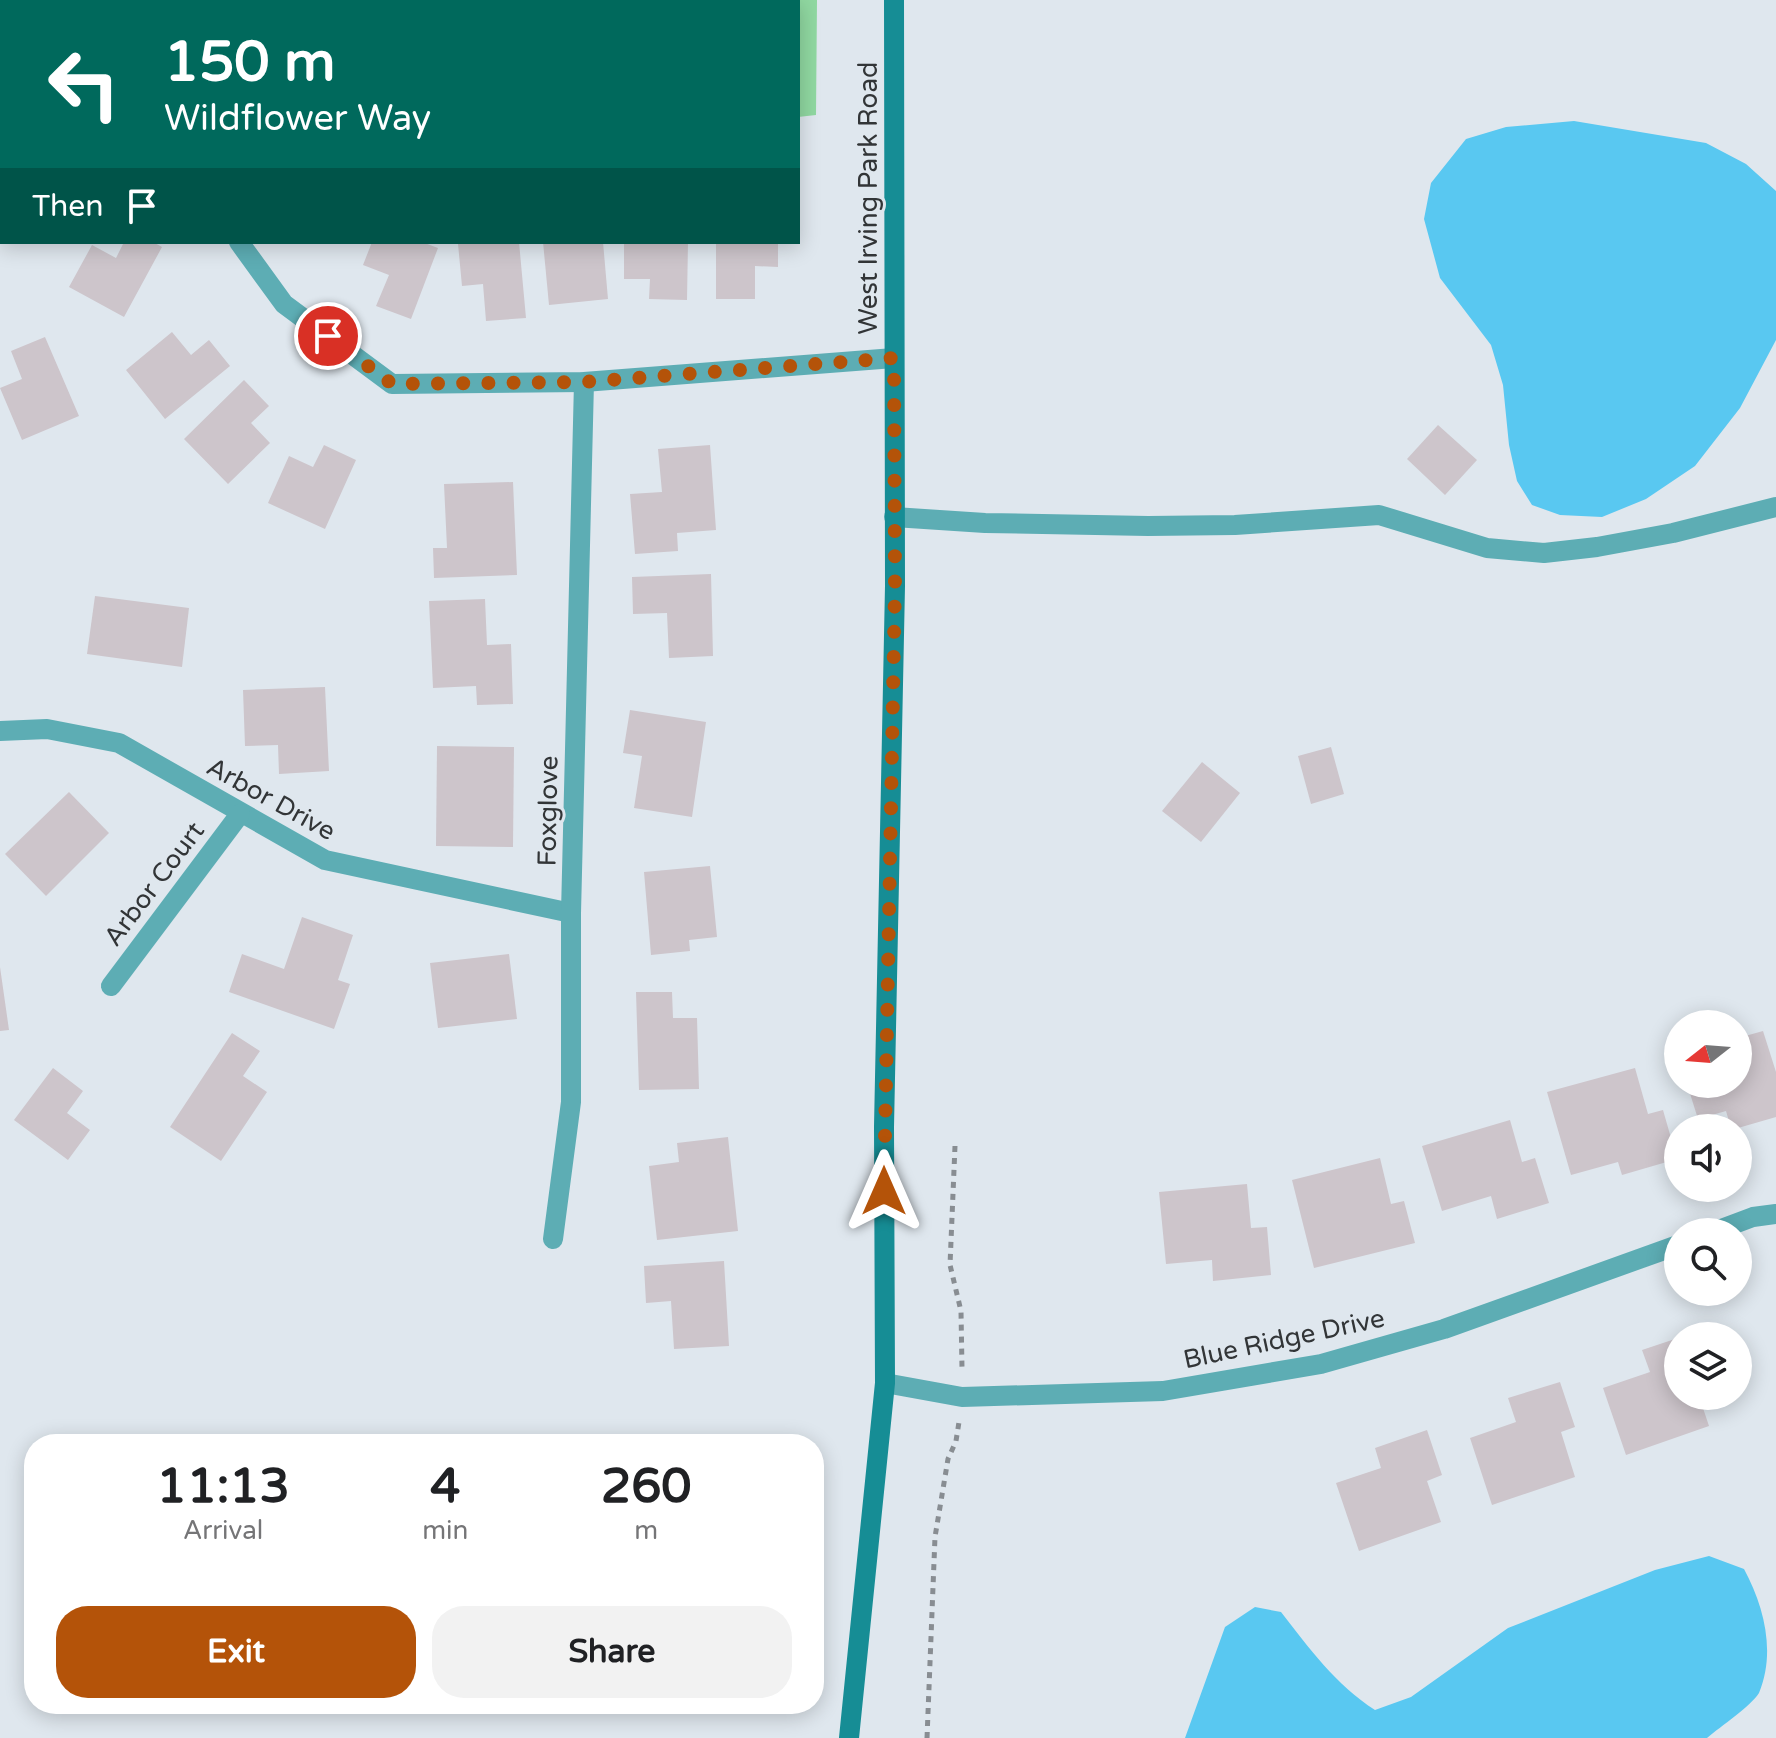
<!DOCTYPE html>
<html lang="en">
<head>
<meta charset="utf-8">
<style>
  :root { --surface:#fff; --page:#f2f2f2; --text:#202124; --muted:#757577; --accent:#b45309 }
  body { margin:0; font-family:"Varela Round",sans-serif; background:var(--page); color:var(--text); height:100vh; display:flex; flex-direction:column; font-size:30px; white-space:nowrap }
  * { box-sizing:border-box; margin:0 }
  p { font-size:26px; color:var(--muted) }
  .icon { flex:none; width:44px; height:44px; fill:none; stroke:currentColor; stroke-width:2; stroke-linecap:round; stroke-linejoin:round }
  .map { position:relative; flex:1; overflow:hidden }
  .side { position:absolute; left:24px; top:1434px; width:800px; height:280px; display:flex; flex-direction:column; background:var(--surface); border-radius:32px; box-shadow:0 4px 20px #0003 }
  .side>* { flex:none }
  .top-card { position:absolute; left:0px; top:0px; width:800px; height:244px; box-shadow:0 4px 20px #0003; background:#00695c; color:#fff; overflow:hidden }
  .needle { width:52px; rotate:253deg }
  .fabs { position:absolute; left:1664px; top:1010px; display:grid; gap:16px }
  .fabs a { display:grid; place-items:center; width:88px; height:88px; border-radius:50%; background:var(--surface); box-shadow:0 4px 20px #0003; font-size:40px }
  .pin { position:absolute; display:grid; place-items:center; width:68px; height:68px; color:#fff; margin:-34px; border:4px solid #fff; border-radius:50%; box-shadow:0 2px 8px #0007 }
  .me { position:absolute; width:88px; margin:-44px; rotate:0deg; stroke-linejoin:round; filter:drop-shadow(0 0 6px #0008) }
  .turn { display:flex; align-items:center; gap:28px; height:168px; padding:0 32px; font-size:36px }
  .turn .icon { width:104px; height:104px; stroke-width:2.5 }
  .turn b { display:block; font-size:56px; line-height:68px }
  .then { display:flex; align-items:center; height:76px; padding:0 32px; background:#0003; gap:16px; font-size:30px }
  .eta { display:flex; justify-content:space-evenly; align-items:center; height:136px; text-align:center }
  .eta b { font-size:48px; font-weight:700; line-height:56px }
  .action { display:flex; gap:16px; margin-top:auto; padding:16px 32px }
  .action a { flex:1; height:92px; border-radius:32px; background:var(--accent); color:#fff; font-size:32px; font-weight:700; line-height:92px; text-align:center }
  .action a+a { background:var(--page); color:var(--text) }
  .map>svg:first-child { display:block }
  .green { fill:#90d8a1 }
  .water { fill:#59c8f1 }
  .building { fill:#cdc5cb }
  .lines { fill:none; stroke-linecap:round; stroke-linejoin:round }
  .path { stroke:#888d92; stroke-width:5; stroke-dasharray:6 6; stroke-linecap:butt }
  .service { stroke:#5dadb4; stroke-width:20 }
  .minor { stroke:#5dadb4; stroke-width:20 }
  .secondary { stroke:#168d95; stroke-width:20 }
  .route { stroke:#b45309; stroke-width:14; stroke-dasharray:0 25.2 }
  .labels { text-anchor:middle; dominant-baseline:central; stroke-width:6; stroke-linejoin:round; paint-order:stroke }
  .street-label { font-size:26px; fill:#323537; stroke:#dfe7ee }
</style>
</head>
<body>
<div class="map">
<svg width="1776" height="1738" viewBox="0 0 1776 1738">
  <rect width="100%" height="100%" fill="#dfe7ee"/>
  <path class="green" d="M390 0H817L816 115 798 117V2Z"/>
  <g class="water">
    <path d="M1574 121 1706 143 1746 164 1776 191V340L1740 408 1695 466 1646 499 1602 517 1560 515 1532 505 1517 481 1509 445 1503 385 1491 345 1440 278 1424 219 1431 183 1466 139 1506 127Z"/>
    <path d="M1709 1556 1744 1569C1764 1606 1776 1652 1759 1693 1750 1707 1721 1726 1707 1738H1185L1225 1627 1255 1607 1281 1612C1309 1648 1336 1685 1375 1710L1411 1697 1508 1628 1655 1570Z"/>
  </g>
  <g class="building">
    <path d="M124 242H153L162 247 124 317 69 287 92 245 116 258Z"/>
    <path d="M372 242H422L438 248 411 319 376 306 389 275 363 265Z"/>
    <path d="M483 242H519L526 318 486 321 483 284 462 286 458 244Z"/>
    <path d="M543 242H603L608 299 549 305Z"/>
    <path d="M624 242H688L687 300 649 299 650 279H624Z"/>
    <path d="M716 242H778V267L755 266V299H716Z"/>
    <path d="M172 332 191 355 209 340 230 366 165 419 126 370Z"/>
    <path d="M45 337 79 416 22 440 0 388 22 379 11 351Z"/>
    <path d="M244 380 269 406 251 423 270 443 228 484 184 439Z"/>
    <path d="M1438 425 1477 460 1445 495 1407 459Z"/>
    <path d="M324 445 356 460 325 529 268 503 289 456 313 467Z"/>
    <path d="M710 445 716 530 677 533 678 551 635 554 630 494 662 492 658 449Z"/>
    <path d="M513 482 517 575 434 578 433 548H447L444 484Z"/>
    <path d="M711 574 713 656 669 658 667 613 633 614 632 577Z"/>
    <path d="M95 596 189 608 182 667 87 654Z"/>
    <path d="M485 599 487 645 511 644 513 704 477 705 476 686 433 688 429 601Z"/>
    <path d="M325 687 329 771 279 774 278 745 245 746 243 690Z"/>
    <path d="M630 710 706 722 692 817 634 808 642 756 623 753Z"/>
    <path d="M437 746 514 747 513 847 436 846Z"/>
    <path d="M1331 747 1344 794 1311 804 1298 756Z"/>
    <path d="M1202 762 1240 793 1201 842 1162 811Z"/>
    <path d="M69 792 109 833 46 896 5 854Z"/>
    <path d="M710 866 717 937 689 940 690 951 651 955 644 872Z"/>
    <path d="M302 917 353 935 338 980 350 984 334 1029 229 992 242 954 284 969Z"/>
    <path d="M509 954 517 1019 438 1028 430 963Z"/>
    <path d="M0 967 9 1030 0 1031Z"/>
    <path d="M636 992H672L673 1018H697L699 1089 639 1090Z"/>
    <path d="M1763 1031 1776 1072V1117L1738 1128H1731L1726 1111 1698 1119 1687 1084H1738V1038Z"/>
    <path d="M232 1033 260 1051 243 1076 267 1092 221 1161 170 1127Z"/>
    <path d="M53 1068 83 1091 67 1113 90 1130 68 1160 14 1120Z"/>
    <path d="M1635 1068 1648 1114 1663 1110 1677 1159 1622 1175 1618 1162 1571 1175 1547 1092Z"/>
    <path d="M1510 1120 1522 1162 1535 1158 1549 1203 1497 1219 1491 1196 1442 1211 1422 1146Z"/>
    <path d="M728 1137 738 1231 657 1240 649 1166 679 1162 677 1143Z"/>
    <path d="M1380 1158 1391 1204 1404 1201 1415 1243 1314 1268 1292 1180Z"/>
    <path d="M1247 1184 1251 1228 1267 1227 1271 1275 1213 1281 1212 1260 1166 1264 1159 1192Z"/>
    <path d="M724 1261 729 1346 674 1349 671 1301 646 1303 644 1266Z"/>
    <path d="M1678 1338V1396H1699L1709 1426 1626 1455 1603 1388 1650 1372 1642 1350Z"/>
    <path d="M1560 1382 1575 1427 1561 1432 1575 1477 1492 1505 1470 1438 1516 1422 1508 1398Z"/>
    <path d="M1427 1430 1442 1475 1427 1481 1441 1522 1359 1551 1336 1483 1381 1468 1375 1448Z"/>
  </g>
  <g class="lines">
    <g class="path">
      <path d="M955 1146 950 1265 961 1311 962 1368"/>
      <path d="M927 1738 935 1537 948 1459 956 1441 959 1422"/>
    </g>
    <path class="service" d="M894 517 985 523 1148 526 1235 525 1379 515 1487 548 1544 553 1597 547 1673 533 1776 507"/>
    <g class="minor">
      <path d="M0 43 2 44"/>
      <path d="M0 176 2 173"/>
      <path d="M239 242 284 304 392 384 584 382 894 358"/>
      <path d="M0 731 47 729 119 743 325 860 571 913"/>
      <path d="M111 986 240 814"/>
      <path d="M1713 1232 1753 1217 1776 1214"/>
      <path d="M553 1239 571 1102V913L584 382"/>
      <path d="M885 1383 962 1397 1163 1391 1321 1364 1444 1329 1678 1245"/>
    </g>
    <path class="secondary" d="M849 1738 885 1383 884 1127 895 586 894 0"/>
  </g>
  <g class="lines">
    <path class="route" d="M328 336 392 384 584 382 894 358 895 586 884 1191"/>
  </g>
  <g class="labels">
    <g class="street-label">
      <text transform="translate(868 198) rotate(-90)">West Irving Park Road</text>
      <text transform="translate(271 799) rotate(29)">Arbor Drive</text>
      <text transform="translate(548 811) rotate(-89)">Foxglove</text>
      <text transform="translate(154 884) rotate(-53)">Arbor Court</text>
      <text transform="translate(1284 1339) rotate(-12)">Blue Ridge Drive</text>
    </g>
  </g>
</svg>
<div class="fabs">
<a><svg class="needle" viewBox="-14 -14 28 28"><path d="M0-13l5 13h-10z" fill="#e53935"/><path d="M0 13l5-13h-10z" fill="#757577"/></svg></a>
<a><svg class="icon" aria-label="sound" viewBox="0 0 24 24"><path d="M4 9h4l5-4v14l-5-4H4zM17 9q2 3 0 6"/></svg></a>
<a><svg class="icon" aria-label="search" viewBox="0 0 24 24"><circle cx="10" cy="10" r="6"/><path d="M15 15l6 6"/></svg></a>
<a><svg class="icon" aria-label="layers" viewBox="0 0 24 24"><path d="M12 4l9 5-9 5-9-5zM3 14l9 5 9-5"/></svg></a>
</div>
<div class="pin" style="left:328px;top:336px;background:#d93025"><svg class="icon" aria-label="arrive" viewBox="0 0 24 24"><path d="M6 21V4h12l-3 4 3 4H6"/></svg></div>
<svg class="me" style="left:884px;top:1191px" viewBox="-20 -20 40 40"><path d="M0-17L14 15 0 8-14 15z" fill="#b45309" stroke="#fff" stroke-width="4"/></svg>
<div class="top-card">
<div class="turn"><svg class="icon" aria-label="left" viewBox="0 0 24 24"><path d="M17 20v-9H6M10 6l-5 5 5 5"/></svg><div><b>150 m</b>Wildflower Way</div></div>
<div class="then">Then<svg class="icon" aria-label="arrive" viewBox="0 0 24 24"><path d="M6 21V4h12l-3 4 3 4H6"/></svg></div>
</div>
<section class="side">
<div class="eta">
<div><b>11:13</b><p>Arrival</p></div>
<div><b>4</b><p>min</p></div>
<div><b>260</b><p>m</p></div>
</div>
<div class="action"><a>Exit</a><a>Share</a></div>
</section>
</div>
</body>
</html>
